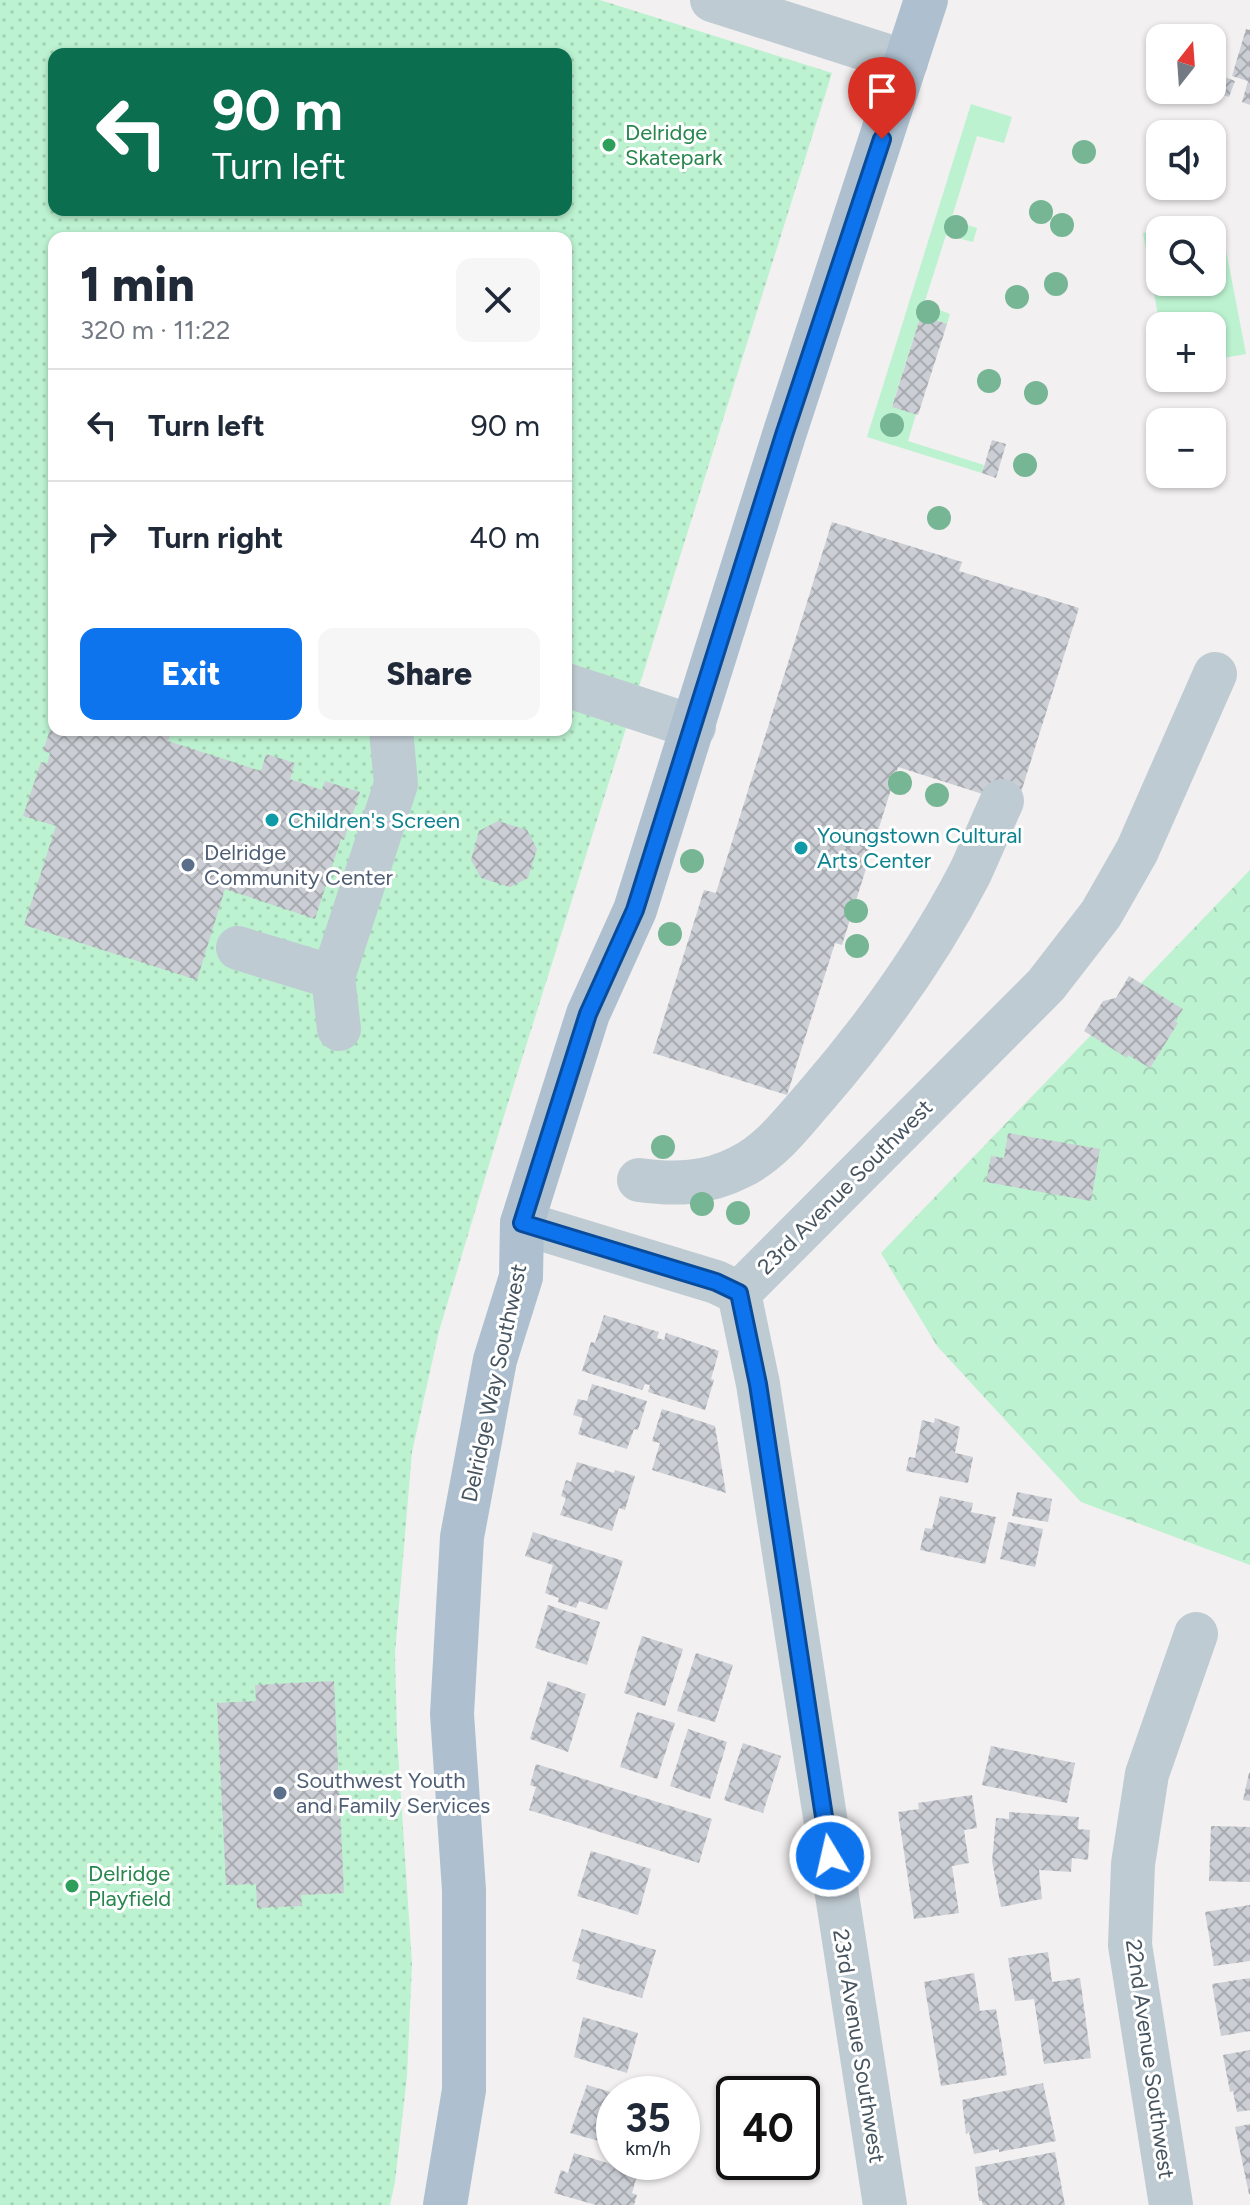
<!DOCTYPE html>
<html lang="en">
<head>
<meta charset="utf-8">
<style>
  :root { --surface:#fff; --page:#f6f6f7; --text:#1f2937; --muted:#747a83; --line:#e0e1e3; --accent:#0e74ee }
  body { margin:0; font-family:Figtree,sans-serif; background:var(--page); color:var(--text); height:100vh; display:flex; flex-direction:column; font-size:30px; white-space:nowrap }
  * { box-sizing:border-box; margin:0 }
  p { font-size:26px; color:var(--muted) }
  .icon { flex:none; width:44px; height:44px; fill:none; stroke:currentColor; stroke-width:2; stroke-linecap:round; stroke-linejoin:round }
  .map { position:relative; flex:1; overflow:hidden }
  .panel { position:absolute; left:48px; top:232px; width:524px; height:504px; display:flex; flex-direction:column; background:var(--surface); border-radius:16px; box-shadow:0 2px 6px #0004 }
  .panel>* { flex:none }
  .guide { position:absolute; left:48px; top:48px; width:524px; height:168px; border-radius:16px; box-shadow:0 2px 6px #0004; background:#0b6e4f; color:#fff; overflow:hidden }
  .needle { width:52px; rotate:17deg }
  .buttons { position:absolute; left:1146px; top:24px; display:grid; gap:16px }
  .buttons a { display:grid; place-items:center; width:80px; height:80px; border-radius:16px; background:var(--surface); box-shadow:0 2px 6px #0004; font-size:40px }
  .speed { position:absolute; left:596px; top:2076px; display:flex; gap:16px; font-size:40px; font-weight:700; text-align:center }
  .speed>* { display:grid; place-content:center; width:104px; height:104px; border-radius:50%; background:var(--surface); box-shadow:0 2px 6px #0004; line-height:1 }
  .speed small { font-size:20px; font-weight:400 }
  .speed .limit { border:4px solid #111; border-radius:12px; background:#fff; color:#111 }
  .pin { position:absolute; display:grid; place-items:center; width:68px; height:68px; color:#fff; margin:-82px -34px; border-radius:50% 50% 50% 0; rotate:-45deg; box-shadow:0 0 8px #0007 }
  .pin .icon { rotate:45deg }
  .me { position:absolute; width:88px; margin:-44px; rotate:351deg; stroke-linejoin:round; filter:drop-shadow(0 0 6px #0008) }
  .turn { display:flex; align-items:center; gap:28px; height:168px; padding:0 32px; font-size:36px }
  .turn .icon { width:104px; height:104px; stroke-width:2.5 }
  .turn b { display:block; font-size:56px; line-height:68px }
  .round { display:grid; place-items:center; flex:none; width:84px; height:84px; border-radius:16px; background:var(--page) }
  .headline { display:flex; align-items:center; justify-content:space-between; height:136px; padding:0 32px }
  h1 { font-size:48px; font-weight:800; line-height:60px }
  .action { display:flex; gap:16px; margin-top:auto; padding:16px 32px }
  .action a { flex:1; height:92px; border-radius:16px; background:var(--accent); color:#fff; font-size:32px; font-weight:800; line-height:92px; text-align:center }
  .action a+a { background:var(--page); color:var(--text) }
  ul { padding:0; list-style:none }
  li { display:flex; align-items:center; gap:24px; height:112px; padding:0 32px; border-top:2px solid var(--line) }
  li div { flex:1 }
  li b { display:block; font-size:30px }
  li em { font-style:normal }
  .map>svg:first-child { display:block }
  .green { fill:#bcf2d0; fill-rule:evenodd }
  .forest { fill:url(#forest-crowns) }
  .park { fill:url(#park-dots); fill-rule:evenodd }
  .building { fill:url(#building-cross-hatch) }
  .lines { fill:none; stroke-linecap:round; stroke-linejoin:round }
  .minor { stroke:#bfcbd2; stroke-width:44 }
  .major { stroke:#aec0d0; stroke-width:44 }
  .tree { fill:#76b694 }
  .route-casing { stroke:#094b9b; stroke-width:20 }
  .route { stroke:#0e74ee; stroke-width:14 }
  .leisure-dot { fill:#2e9e5b; stroke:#fff; stroke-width:3 }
  .culture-dot { fill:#0f9aa8; stroke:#fff; stroke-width:3 }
  .service-dot { fill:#5c6f8a; stroke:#fff; stroke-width:3 }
  .labels { text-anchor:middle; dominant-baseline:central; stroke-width:6; stroke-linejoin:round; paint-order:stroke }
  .leisure-label { font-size:22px; fill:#27864d; stroke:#fff; text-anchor:start }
  .culture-label { font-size:22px; fill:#0d838f; stroke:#fff; text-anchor:start }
  .service-label { font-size:22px; fill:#4e5e75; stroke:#fff; text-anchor:start }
  .street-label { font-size:22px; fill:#46545f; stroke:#fff }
</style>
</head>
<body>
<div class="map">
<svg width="1250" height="2205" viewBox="0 0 1250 2205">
  <defs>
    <pattern id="forest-crowns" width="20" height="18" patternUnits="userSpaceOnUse" patternTransform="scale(2)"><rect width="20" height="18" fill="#bcf2d0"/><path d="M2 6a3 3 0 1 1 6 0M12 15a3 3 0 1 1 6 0" fill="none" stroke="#a3d1b5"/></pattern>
    <pattern id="park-dots" width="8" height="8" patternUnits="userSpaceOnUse" patternTransform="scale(2)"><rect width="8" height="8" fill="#bcf2d0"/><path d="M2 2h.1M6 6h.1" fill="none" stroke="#a3d1b5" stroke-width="1.8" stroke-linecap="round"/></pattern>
    <pattern id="building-cross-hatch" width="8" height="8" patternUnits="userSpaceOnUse" patternTransform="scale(2)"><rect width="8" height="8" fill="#cbcfd5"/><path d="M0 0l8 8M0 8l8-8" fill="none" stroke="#a7abb0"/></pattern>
  </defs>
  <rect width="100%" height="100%" fill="#f2f0f0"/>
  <g class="green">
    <path d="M971 104 1012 117 1004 143 977 136 951 220 977 228 973 242 946 235 924 304 950 314 947 324 921 315 892 406 916 414 908 441 984 465 982 473 867 437Z"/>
    <path d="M1220 219 1246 354 1212 360V326H1160L1143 233ZM1160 230H1212V282H1160Z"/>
  </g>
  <path class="forest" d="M1250 870V1565L1081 1502 937 1346 881 1253Z"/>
  <path class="park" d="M0 0H600L832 73 498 1135 439 1331 412 1452 395 1653 397 1736 412 1964 407 2076 395 2182 390 2205H0ZM54 54H566V210H54ZM54 238H566V730H54Z"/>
  <g class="building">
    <path d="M1246 29 1250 30V105L1242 102 1248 81 1232 76Z"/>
    <path d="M1212 72 1235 81 1229 97 1212 91Z"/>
    <path d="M921 315 947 324 918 415 892 407Z"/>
    <path d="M992 440 1006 444 996 478 982 473Z"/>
    <path d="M832 522 962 562 959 571 1079 608 1017 805 898 767 842 945 835 943 787 1095 653 1053 704 890 716 893Z"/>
    <path d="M53 720 54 730H172L168 741 261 771 266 754 295 763 290 779 322 790 325 781 360 792 344 840 341 839 315 919 225 889 197 980 24 925 56 826 23 816 41 762 47 764 50 753 43 751Z"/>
    <path d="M498 821 527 830 537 849 528 878 510 887 481 878 471 860 479 831Z"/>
    <path d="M1129 976 1183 1009 1175 1021 1178 1023 1150 1068 1128 1055 1127 1058 1084 1031 1103 1001 1116 998Z"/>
    <path d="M1008 1133 1100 1149 1091 1201 986 1182 991 1156 1004 1158Z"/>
    <path d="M604 1315 659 1332 657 1338 664 1340 666 1333 719 1351 711 1379 714 1380 705 1410 648 1392 650 1385 645 1384 642 1390 582 1371 591 1342 595 1343Z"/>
    <path d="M592 1384 647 1401 638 1430 634 1429 627 1449 578 1434 583 1418 573 1415 578 1399 587 1401Z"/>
    <path d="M662 1409 715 1426 726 1493 652 1470 660 1443 652 1441Z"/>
    <path d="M935 1418 960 1427 955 1453 973 1457 968 1483 906 1471 909 1457 915 1458 922 1420 934 1423Z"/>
    <path d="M577 1462 614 1473 615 1470 635 1476 625 1510 619 1508 612 1531 560 1515 566 1498 561 1496 566 1480 571 1482Z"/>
    <path d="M1017 1492 1052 1499 1048 1522 1012 1516Z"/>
    <path d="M940 1496 973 1503 971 1512 996 1517 985 1564 920 1550 925 1528 932 1529Z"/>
    <path d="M1008 1522 1043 1529 1035 1567 1000 1559Z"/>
    <path d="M533 1532 623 1561 607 1610 579 1601 576 1608 558 1602 559 1598 545 1593 553 1565 525 1556Z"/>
    <path d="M548 1605 600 1622 587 1665 535 1648Z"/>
    <path d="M642 1636 683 1649 665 1706 624 1693Z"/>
    <path d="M696 1653 733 1665 715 1722 677 1711Z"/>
    <path d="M334 1681 344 1893 301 1895 302 1906 257 1908 256 1884 226 1885 217 1703 256 1701 255 1685Z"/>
    <path d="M548 1681 586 1694 568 1752 530 1739Z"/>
    <path d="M637 1712 675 1723 657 1779 620 1767Z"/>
    <path d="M688 1729 727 1742 710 1799 670 1786Z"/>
    <path d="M743 1743 781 1756 763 1813 724 1800Z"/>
    <path d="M991 1746 1075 1763 1067 1803 982 1785Z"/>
    <path d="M536 1764 712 1819 699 1863 529 1810 536 1787 530 1785Z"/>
    <path d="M1249 1773H1250V1801L1243 1800Z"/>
    <path d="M972 1795 977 1828 964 1830 969 1863 952 1866 959 1913 914 1919 898 1812 919 1809 918 1803Z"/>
    <path d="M1009 1812 1079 1817 1078 1829 1090 1830 1088 1860 1072 1858 1071 1872 1039 1870 1042 1899 1001 1907 992 1861 996 1818 1009 1819Z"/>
    <path d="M1211 1826 1250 1827V1882L1209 1881Z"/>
    <path d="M591 1851 651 1869 638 1915 577 1896Z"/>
    <path d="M1250 1905V1961L1214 1966 1205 1912Z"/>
    <path d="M582 1929 656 1950 642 1998 576 1979 580 1964 572 1961Z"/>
    <path d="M1048 1952 1052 1982 1080 1978 1091 2058 1044 2064 1034 1999 1015 2001 1008 1958Z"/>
    <path d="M974 1973 980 2011 996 2009 1007 2075 941 2086 924 1982Z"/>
    <path d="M1250 1978V2031L1221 2036 1212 1984Z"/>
    <path d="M583 2017 638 2033 627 2073 574 2057Z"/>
    <path d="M1250 2050V2110L1237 2112 1233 2091 1230 2092 1223 2055Z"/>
    <path d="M1043 2083 1056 2141 999 2152V2149L974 2154 969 2132 966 2134 962 2100Z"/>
    <path d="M587 2085 614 2093V2145L570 2133Z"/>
    <path d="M1250 2124V2194H1249L1235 2127Z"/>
    <path d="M1055 2152 1065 2205H983L982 2201H979L975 2167Z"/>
    <path d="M574 2153 638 2172 632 2193 637 2195 634 2205H596L554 2193 561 2170 568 2173Z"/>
  </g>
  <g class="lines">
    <g class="minor">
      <path d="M712 0 906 62"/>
      <path d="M566 685 694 727"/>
      <path d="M238 948 333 977 396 784 391 730"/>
      <path d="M333 977 339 1029"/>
      <path d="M639 1180C675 1185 707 1184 740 1167 771 1152 792 1123 815 1097 874 1029 928 954 970 873 981 849 991 825 1002 801"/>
      <path d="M522 1223 716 1282 739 1293"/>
      <path d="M739 1293 758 1384 885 2205"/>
      <path d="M739 1293 1046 985 1101 914 1137 851 1215 674"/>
      <path d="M1171 2205 1130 1945 1133 1864 1147 1774 1196 1634"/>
    </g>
    <path class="major" d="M445 2205 464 2090V1890L452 1714 462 1537 495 1360 521 1277 522 1223 588 1014 635 910 784 435 926 0"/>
  </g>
  <g class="tree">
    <circle cx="1084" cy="152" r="12"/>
    <circle cx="1041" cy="212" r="12"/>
    <circle cx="1062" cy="225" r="12"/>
    <circle cx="956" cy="227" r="12"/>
    <circle cx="1056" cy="284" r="12"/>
    <circle cx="1017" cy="297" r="12"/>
    <circle cx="928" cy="312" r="12"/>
    <circle cx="989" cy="381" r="12"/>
    <circle cx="1036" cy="393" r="12"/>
    <circle cx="892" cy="425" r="12"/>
    <circle cx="1025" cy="465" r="12"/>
    <circle cx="939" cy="518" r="12"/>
    <circle cx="900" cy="783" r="12"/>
    <circle cx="937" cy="795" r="12"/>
    <circle cx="692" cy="861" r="12"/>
    <circle cx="856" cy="911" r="12"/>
    <circle cx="670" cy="934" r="12"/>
    <circle cx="857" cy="946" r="12"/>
    <circle cx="663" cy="1147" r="12"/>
    <circle cx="702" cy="1204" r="12"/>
    <circle cx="738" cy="1213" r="12"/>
  </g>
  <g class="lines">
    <g class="route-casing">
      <path id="route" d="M830 1856 758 1384 739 1293 716 1282 522 1223 588 1014 635 910 784 435 882 139"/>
    </g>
    <use href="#route" class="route"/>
  </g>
  <g class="leisure-dot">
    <circle cx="609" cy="145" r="8"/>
    <circle cx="72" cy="1886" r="8"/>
  </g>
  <g class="culture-dot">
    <circle cx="272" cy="820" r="8"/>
    <circle cx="801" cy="848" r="8"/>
  </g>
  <g class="service-dot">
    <circle cx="188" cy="865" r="8"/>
    <circle cx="280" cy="1793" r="8"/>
  </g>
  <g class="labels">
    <g class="leisure-label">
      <text x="625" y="132">Delridge<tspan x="625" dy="25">Skatepark</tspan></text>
      <text x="88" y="1873">Delridge<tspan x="88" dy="25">Playfield</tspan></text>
    </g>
    <g class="culture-label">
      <text x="288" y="820">Children's Screen</text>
      <text x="817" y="835">Youngstown Cultural<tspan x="817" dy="25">Arts Center</tspan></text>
    </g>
    <g class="service-label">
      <text x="204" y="852">Delridge<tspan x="204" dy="25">Community Center</tspan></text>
      <text x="296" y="1780">Southwest Youth<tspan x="296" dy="25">and Family Services</tspan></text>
    </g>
    <g class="street-label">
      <text transform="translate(845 1187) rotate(-45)">23rd Avenue Southwest</text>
      <text transform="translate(494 1383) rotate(-78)">Delridge Way Southwest</text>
      <text transform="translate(859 2046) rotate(81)">23rd Avenue Southwest</text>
      <text transform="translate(1150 2059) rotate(82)">22nd Avenue Southwest</text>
    </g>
  </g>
</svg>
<div class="buttons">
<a><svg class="needle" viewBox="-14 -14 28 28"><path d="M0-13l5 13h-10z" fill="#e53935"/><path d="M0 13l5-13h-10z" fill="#747a83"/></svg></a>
<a><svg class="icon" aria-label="sound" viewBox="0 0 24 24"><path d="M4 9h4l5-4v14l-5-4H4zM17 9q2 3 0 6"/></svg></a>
<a><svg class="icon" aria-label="search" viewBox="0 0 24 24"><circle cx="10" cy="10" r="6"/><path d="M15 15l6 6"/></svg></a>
<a>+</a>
<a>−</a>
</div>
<div class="speed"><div>35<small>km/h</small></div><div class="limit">40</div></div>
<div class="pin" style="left:882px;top:139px;background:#d93025"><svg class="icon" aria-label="arrive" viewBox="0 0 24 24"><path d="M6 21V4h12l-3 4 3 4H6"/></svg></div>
<svg class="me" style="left:830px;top:1856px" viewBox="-20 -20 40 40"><circle r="17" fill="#0e74ee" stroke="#fff" stroke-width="3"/><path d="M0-11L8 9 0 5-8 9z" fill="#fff"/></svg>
<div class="guide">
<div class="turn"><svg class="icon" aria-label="left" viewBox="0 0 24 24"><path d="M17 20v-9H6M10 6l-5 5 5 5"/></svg><div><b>90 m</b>Turn left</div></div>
</div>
<section class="panel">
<div class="headline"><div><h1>1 min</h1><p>320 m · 11:22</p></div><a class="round"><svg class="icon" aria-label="close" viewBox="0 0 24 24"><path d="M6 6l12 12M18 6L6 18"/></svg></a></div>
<ul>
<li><svg class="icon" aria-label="left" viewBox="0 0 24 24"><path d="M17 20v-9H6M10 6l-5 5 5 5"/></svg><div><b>Turn left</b></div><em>90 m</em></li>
<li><svg class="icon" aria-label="right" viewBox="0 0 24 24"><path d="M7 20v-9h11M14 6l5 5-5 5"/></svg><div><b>Turn right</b></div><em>40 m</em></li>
</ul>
<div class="action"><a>Exit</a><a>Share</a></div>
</section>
</div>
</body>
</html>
